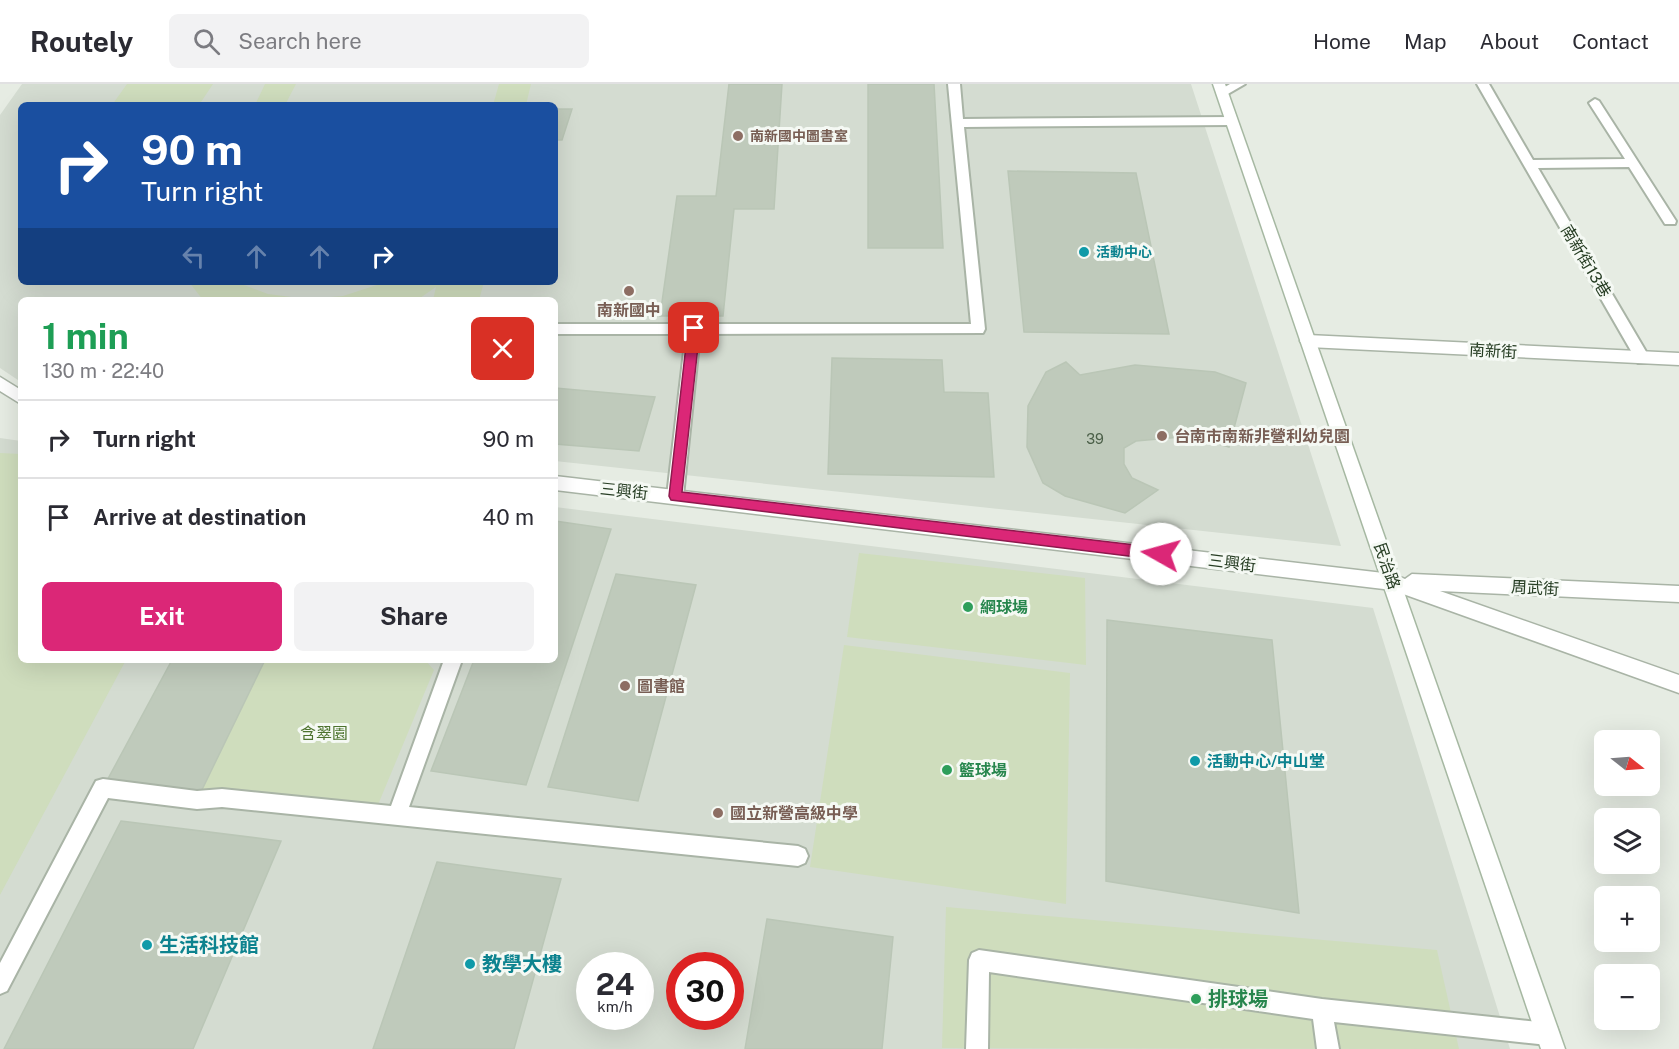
<!DOCTYPE html>
<html lang="en">
<head>
<meta charset="utf-8">
<style>
  :root { --surface:#fff; --page:#f2f2f3; --text:#2b2b33; --muted:#7c7c81; --line:#e1e1e2; --accent:#db2777 }
  body { margin:0; font-family:"Public Sans","Noto Sans TC",sans-serif; background:var(--page); color:var(--text); height:100vh; display:flex; flex-direction:column; font-size:22px; white-space:nowrap }
  * { box-sizing:border-box; margin:0 }
  p { font-size:20px; color:var(--muted) }
  .icon { flex:none; width:33px; height:33px; fill:none; stroke:currentColor; stroke-width:2; stroke-linecap:round; stroke-linejoin:round }
  .map { position:relative; flex:1; overflow:hidden }
  .sheet { position:absolute; left:18px; top:213px; width:540px; height:366px; display:flex; flex-direction:column; background:var(--surface); border-radius:9px; box-shadow:0 6px 24px #0002 }
  .sheet>* { flex:none }
  .hud { position:absolute; left:18px; top:18px; width:540px; height:183px; border-radius:9px; box-shadow:0 6px 24px #0002; background:#1a4fa0; color:#fff; overflow:hidden }
  .needle { width:39px; rotate:107deg }
  .controls { position:absolute; left:1594px; top:646px; display:grid; gap:12px }
  .controls a { display:grid; place-items:center; width:66px; height:66px; border-radius:9px; background:var(--surface); box-shadow:0 6px 24px #0002; font-size:30px }
  .speed { position:absolute; left:576px; top:868px; display:flex; gap:12px; font-size:30px; font-weight:700; text-align:center }
  .speed>* { display:grid; place-content:center; width:78px; height:78px; border-radius:50%; background:var(--surface); box-shadow:0 6px 24px #0002; line-height:1 }
  .speed small { font-size:15px; font-weight:400 }
  .speed .limit { border:9px solid #d22; background:#fff; color:#111 }
  .pin { position:absolute; display:grid; place-items:center; width:51px; height:51px; color:#fff; margin:-26px; border-radius:12px; box-shadow:0 3px 9px #0006 }
  .me { position:absolute; width:66px; margin:-33px; rotate:277deg; stroke-linejoin:round; filter:drop-shadow(0 0 4px #0008) }
  .turn { display:flex; align-items:center; gap:21px; height:126px; padding:0 24px; font-size:27px }
  .turn .icon { width:78px; height:78px; stroke-width:2.5 }
  .turn b { display:block; font-size:42px; line-height:51px }
  .lanes { display:flex; align-items:center; height:57px; padding:0 24px; background:#0003; justify-content:center; gap:30px; direction:ltr }
  .lanes .off { opacity:.35 }
  .round { display:grid; place-items:center; flex:none; width:63px; height:63px; border-radius:9px; background:var(--page) }
  .headline { display:flex; align-items:center; justify-content:space-between; height:102px; padding:0 24px }
  h1 { font-size:36px; font-weight:700; line-height:45px; color:#1e9e55 }
  .primary-button { display:flex; gap:12px; margin-top:auto; padding:12px 24px }
  .primary-button a { flex:1; height:69px; border-radius:9px; background:var(--accent); color:#fff; font-size:24px; font-weight:700; line-height:69px; text-align:center }
  .primary-button a+a { background:var(--page); color:var(--text) }
  ul { padding:0; list-style:none }
  li { display:flex; align-items:center; gap:18px; height:78px; padding:0 24px; border-top:2px solid var(--line) }
  li div { flex:1 }
  li b { display:block; font-size:22px }
  li em { font-style:normal }
  header { display:flex; align-items:center; gap:36px; box-sizing:border-box; height:84px; padding:0 30px; background:var(--surface); border-bottom:2px solid var(--line) }
  header strong { font-size:28px }
  nav { display:flex; gap:33px; margin-inline-start:auto; font-size:21px }
  .search { width:420px; height:54px; background:var(--page); display:flex; align-items:center; gap:15px; box-sizing:border-box; padding:0 21px; border-radius:9px; color:var(--muted); font-size:22px }
  .map>svg:first-child { display:block }
  .built { fill:#d4dcd1; fill-rule:evenodd }
  .green { fill:#cfddbd }
  .building { fill:#bfcabb; stroke:#bac6b6; stroke-width:1.5 }
  .lines { fill:none; stroke-linecap:round; stroke-linejoin:round }
  .lane-casing { stroke:#a9b4a6; stroke-width:4 }
  .street-casing { stroke:#a9b4a6; stroke-width:3 }
  .secondary-casing { stroke:#a6b8a2; stroke-width:3 }
  .lane { fill:#fff; fill-rule:evenodd }
  .street { fill:#fff; fill-rule:evenodd }
  .secondary { fill:#fff; fill-rule:evenodd }
  .route { fill:#db2777; stroke:#8e194d; stroke-width:1.5 }
  .education-dot { fill:#8d6e63; stroke:#f5f9f4; stroke-width:2 }
  .culture-dot { fill:#0f9aa8; stroke:#f5f9f4; stroke-width:2 }
  .leisure-dot { fill:#2e9e5b; stroke:#f5f9f4; stroke-width:2 }
  .labels { text-anchor:middle; dominant-baseline:central; stroke-width:6; stroke-linejoin:round; paint-order:stroke }
  .far-education-label { font-size:14px; font-weight:bold; fill:#785e54; stroke:#f5f9f4; text-anchor:start }
  .far-culture-label { font-size:14px; font-weight:bold; fill:#0d838f; stroke:#f5f9f4; text-anchor:start }
  .number-label { font-size:14px; fill:#4c6049 }
  .street-label { font-size:16px; fill:#263d23; stroke:#f5f9f4 }
  .education-label { font-size:16px; font-weight:bold; fill:#785e54; stroke:#f5f9f4; text-anchor:start }
  .leisure-label { font-size:16px; font-weight:bold; fill:#27864d; stroke:#f5f9f4; text-anchor:start }
  .park-label { font-size:16px; fill:#4d732e; stroke:#f5f9f4 }
  .culture-label { font-size:16px; font-weight:bold; fill:#0d838f; stroke:#f5f9f4; text-anchor:start }
  .near-culture-label { font-size:20px; font-weight:bold; fill:#0d838f; stroke:#f5f9f4; text-anchor:start }
  .near-leisure-label { font-size:20px; font-weight:bold; fill:#27864d; stroke:#f5f9f4; text-anchor:start }
</style>
</head>
<body>
<header>
<strong>Routely</strong>
<div class="search"><svg class="icon" aria-label="search" viewBox="0 0 24 24"><circle cx="10" cy="10" r="6"/><path d="M15 15l6 6"/></svg>Search here</div>
<nav><a>Home</a><a>Map</a><a>About</a><a>Contact</a></nav>
</header>
<div class="map">
<svg width="1679" height="965" viewBox="0 0 1679 965">
  <rect width="100%" height="100%" fill="#e6ece3"/>
  <g class="built">
    <path d="M22 0H1191L1341 462 555 377V216H21V298L0 284V31ZM21 21H555V198H21Z"/>
    <path d="M0 354 21 357V576H555V423L1373 524 1510 965H0ZM590 882H640V933H590ZM680 882H730V933H680Z"/>
  </g>
  <g class="green">
    <path d="M127 0H213L199 21H112Z"/>
    <path d="M265 0H296L285 21H255Z"/>
    <path d="M499 0H531L526 21H493Z"/>
    <path d="M189 198H236L268 210 307 215 343 212 386 198H484L479 216H433L436 203 417 216H203Z"/>
    <path d="M0 369 21 370V576H126L0 811Z"/>
    <path d="M859 469 1085 494 1086 581 847 553Z"/>
    <path d="M844 561 1070 589 1066 820 810 783Z"/>
    <path d="M265 576H425L434 586 375 728 197 716Z"/>
    <path d="M946 823 1437 866 1459 965 942 964Z"/>
  </g>
  <g class="building">
    <path d="M729 0H782L774 125H734L723 232H660L677 112H716Z"/>
    <path d="M868 0H934L943 164H868Z"/>
    <path d="M555 25H572L562 56H555Z"/>
    <path d="M1008 87 1136 89 1169 250 1024 248Z"/>
    <path d="M832 274 942 276 944 308 988 309 994 393 828 390Z"/>
    <path d="M1066 278 1080 291 1135 281 1215 288 1246 299 1229 363 1192 352 1136 357 1124 364V380L1132 394 1158 406 1125 429 1065 412 1043 399 1027 363 1028 322 1046 288Z"/>
    <path d="M555 304 655 313 639 367 555 360Z"/>
    <path d="M555 437 611 445 526 701 431 687 474 576H555Z"/>
    <path d="M616 490 696 501 638 717 548 703Z"/>
    <path d="M1107 536 1272 556 1299 829 1106 797Z"/>
    <path d="M172 576H265L197 716 103 704Z"/>
    <path d="M121 737 281 757 193 965H4Z"/>
    <path d="M437 778 561 795 514 965H373Z"/>
    <path d="M767 835 893 853 882 965H745Z"/>
  </g>
  <g class="lines">
    <g class="lane-casing">
      <g id="lane">
        <path d="M948 0H960L963 35 1231 33 1237 37 1231 41 964 43 985 245 983 249 700 250 683 412 681 417 675 418 669 417 667 412 686 250H555V240H971Z"/>
        <path d="M1230 0H1245L1226 11H1218V7Z"/>
        <path d="M1477 0H1489L1533 76 1625 75 1589 19 1595 15 1599 17 1676 137 1675 140H1665L1629 83 1538 84 1648 271 1650 275 1648 279H1638Z"/>
        <path d="M444 576H462L409 723 798 762 805 765 808 772 805 779 798 782 222 723 197 725 108 714 7 907 0 910V879L96 697 103 695 197 707 222 705 391 722Z"/>
        <path d="M979 866 1322 915 1548 939 1556 942 1559 950 1556 958 1548 961 1334 938 1339 965H1317L1313 935 989 888 988 965H966L969 876 972 869Z"/>
      </g>
    </g>
    <g class="street-casing">
      <g id="street">
        <path d="M1308 251 1679 269V281L1308 263 1303 261 1300 257 1303 253Z"/>
        <path d="M0 293 21 306V320L0 307Z"/>
        <path d="M555 392 1392 490 1405 495 1412 490 1679 502V518L1440 507 1679 591V609L1392 506 555 406Z"/>
      </g>
    </g>
    <g class="secondary-casing">
      <path id="secondary" d="M1213 0H1225L1565 965H1541Z"/>
    </g>
    <use href="#lane" class="lane"/>
    <use href="#street" class="street"/>
    <use href="#secondary" class="secondary"/>
  </g>
  <path class="route" d="M694 240 700 244 682 408 1161 464 1165 466 1167 470 1165 474 1161 476 671 416 669 412 688 244Z"/>
  <g class="education-dot">
    <circle cx="738" cy="52" r="6"/>
    <circle cx="629" cy="207" r="6"/>
    <circle cx="1162" cy="352" r="6"/>
    <circle cx="625" cy="602" r="6"/>
    <circle cx="718" cy="729" r="6"/>
  </g>
  <g class="culture-dot">
    <circle cx="1084" cy="168" r="6"/>
    <circle cx="1195" cy="677" r="6"/>
    <circle cx="147" cy="861" r="6"/>
    <circle cx="470" cy="880" r="6"/>
  </g>
  <g class="leisure-dot">
    <circle cx="968" cy="523" r="6"/>
    <circle cx="947" cy="686" r="6"/>
    <circle cx="1196" cy="915" r="6"/>
  </g>
  <g class="labels">
    <g class="far-education-label">
      <text x="750" y="52">南新國中圖書室</text>
    </g>
    <g class="far-culture-label">
      <text x="1096" y="168">活動中心</text>
    </g>
    <g class="number-label">
      <text x="1095" y="355">39</text>
    </g>
    <g class="street-label">
      <text transform="translate(1586 177) rotate(59)">南新街13巷</text>
      <text transform="translate(1493 267) rotate(3)">南新街</text>
      <text transform="translate(624 407) rotate(6)">三興街</text>
      <text transform="translate(1232 479) rotate(7)">三興街</text>
      <text transform="translate(1387 482) rotate(71)">民治路</text>
      <text transform="translate(1535 504) rotate(3)">周武街</text>
    </g>
    <g class="education-label">
      <text x="629" y="226" text-anchor="middle">南新國中</text>
      <text x="1174" y="352">台南市南新非營利幼兒園</text>
      <text x="637" y="602">圖書館</text>
      <text x="730" y="729">國立新營高級中學</text>
    </g>
    <g class="leisure-label">
      <text x="980" y="523">網球場</text>
      <text x="959" y="686">籃球場</text>
    </g>
    <g class="park-label">
      <text x="324" y="649">含翠園</text>
    </g>
    <g class="culture-label">
      <text x="1207" y="677">活動中心/中山堂</text>
    </g>
    <g class="near-culture-label">
      <text x="159" y="861">生活科技館</text>
      <text x="482" y="880">教學大樓</text>
    </g>
    <g class="near-leisure-label">
      <text x="1208" y="915">排球場</text>
    </g>
  </g>
</svg>
<div class="controls">
<a><svg class="needle" viewBox="-14 -14 28 28"><path d="M0-13l5 13h-10z" fill="#e53935"/><path d="M0 13l5-13h-10z" fill="#7c7c81"/></svg></a>
<a><svg class="icon" aria-label="layers" viewBox="0 0 24 24"><path d="M12 4l9 5-9 5-9-5zM3 14l9 5 9-5"/></svg></a>
<a>+</a>
<a>−</a>
</div>
<div class="speed"><div>24<small>km/h</small></div><div class="limit">30</div></div>
<div class="pin" style="left:694px;top:244px;background:#d93025"><svg class="icon" aria-label="arrive" viewBox="0 0 24 24"><path d="M6 21V4h12l-3 4 3 4H6"/></svg></div>
<svg class="me" style="left:1161px;top:470px" viewBox="-20 -20 40 40"><circle r="19" fill="#fff"/><path d="M0-13L10 11 0 6-10 11z" fill="#db2777"/></svg>
<div class="hud">
<div class="turn"><svg class="icon" aria-label="right" viewBox="0 0 24 24"><path d="M7 20v-9h11M14 6l5 5-5 5"/></svg><div><b>90 m</b>Turn right</div></div>
<div class="lanes"><svg class="icon off" aria-label="left" viewBox="0 0 24 24"><path d="M17 20v-9H6M10 6l-5 5 5 5"/></svg><svg class="icon off" aria-label="ahead" viewBox="0 0 24 24"><path d="M12 20V5M6 11l6-6 6 6"/></svg><svg class="icon off" aria-label="ahead" viewBox="0 0 24 24"><path d="M12 20V5M6 11l6-6 6 6"/></svg><svg class="icon" aria-label="right" viewBox="0 0 24 24"><path d="M7 20v-9h11M14 6l5 5-5 5"/></svg></div>
</div>
<section class="sheet">
<div class="headline"><div><h1>1 min</h1><p>130 m · 22:40</p></div><a class="round" style="background:#d93025;color:#fff"><svg class="icon" aria-label="close" viewBox="0 0 24 24"><path d="M6 6l12 12M18 6L6 18"/></svg></a></div>
<ul>
<li><svg class="icon" aria-label="right" viewBox="0 0 24 24"><path d="M7 20v-9h11M14 6l5 5-5 5"/></svg><div><b>Turn right</b></div><em>90 m</em></li>
<li><svg class="icon" aria-label="arrive" viewBox="0 0 24 24"><path d="M6 21V4h12l-3 4 3 4H6"/></svg><div><b>Arrive at destination</b></div><em>40 m</em></li>
</ul>
<div class="primary-button"><a>Exit</a><a>Share</a></div>
</section>
</div>
</body>
</html>
